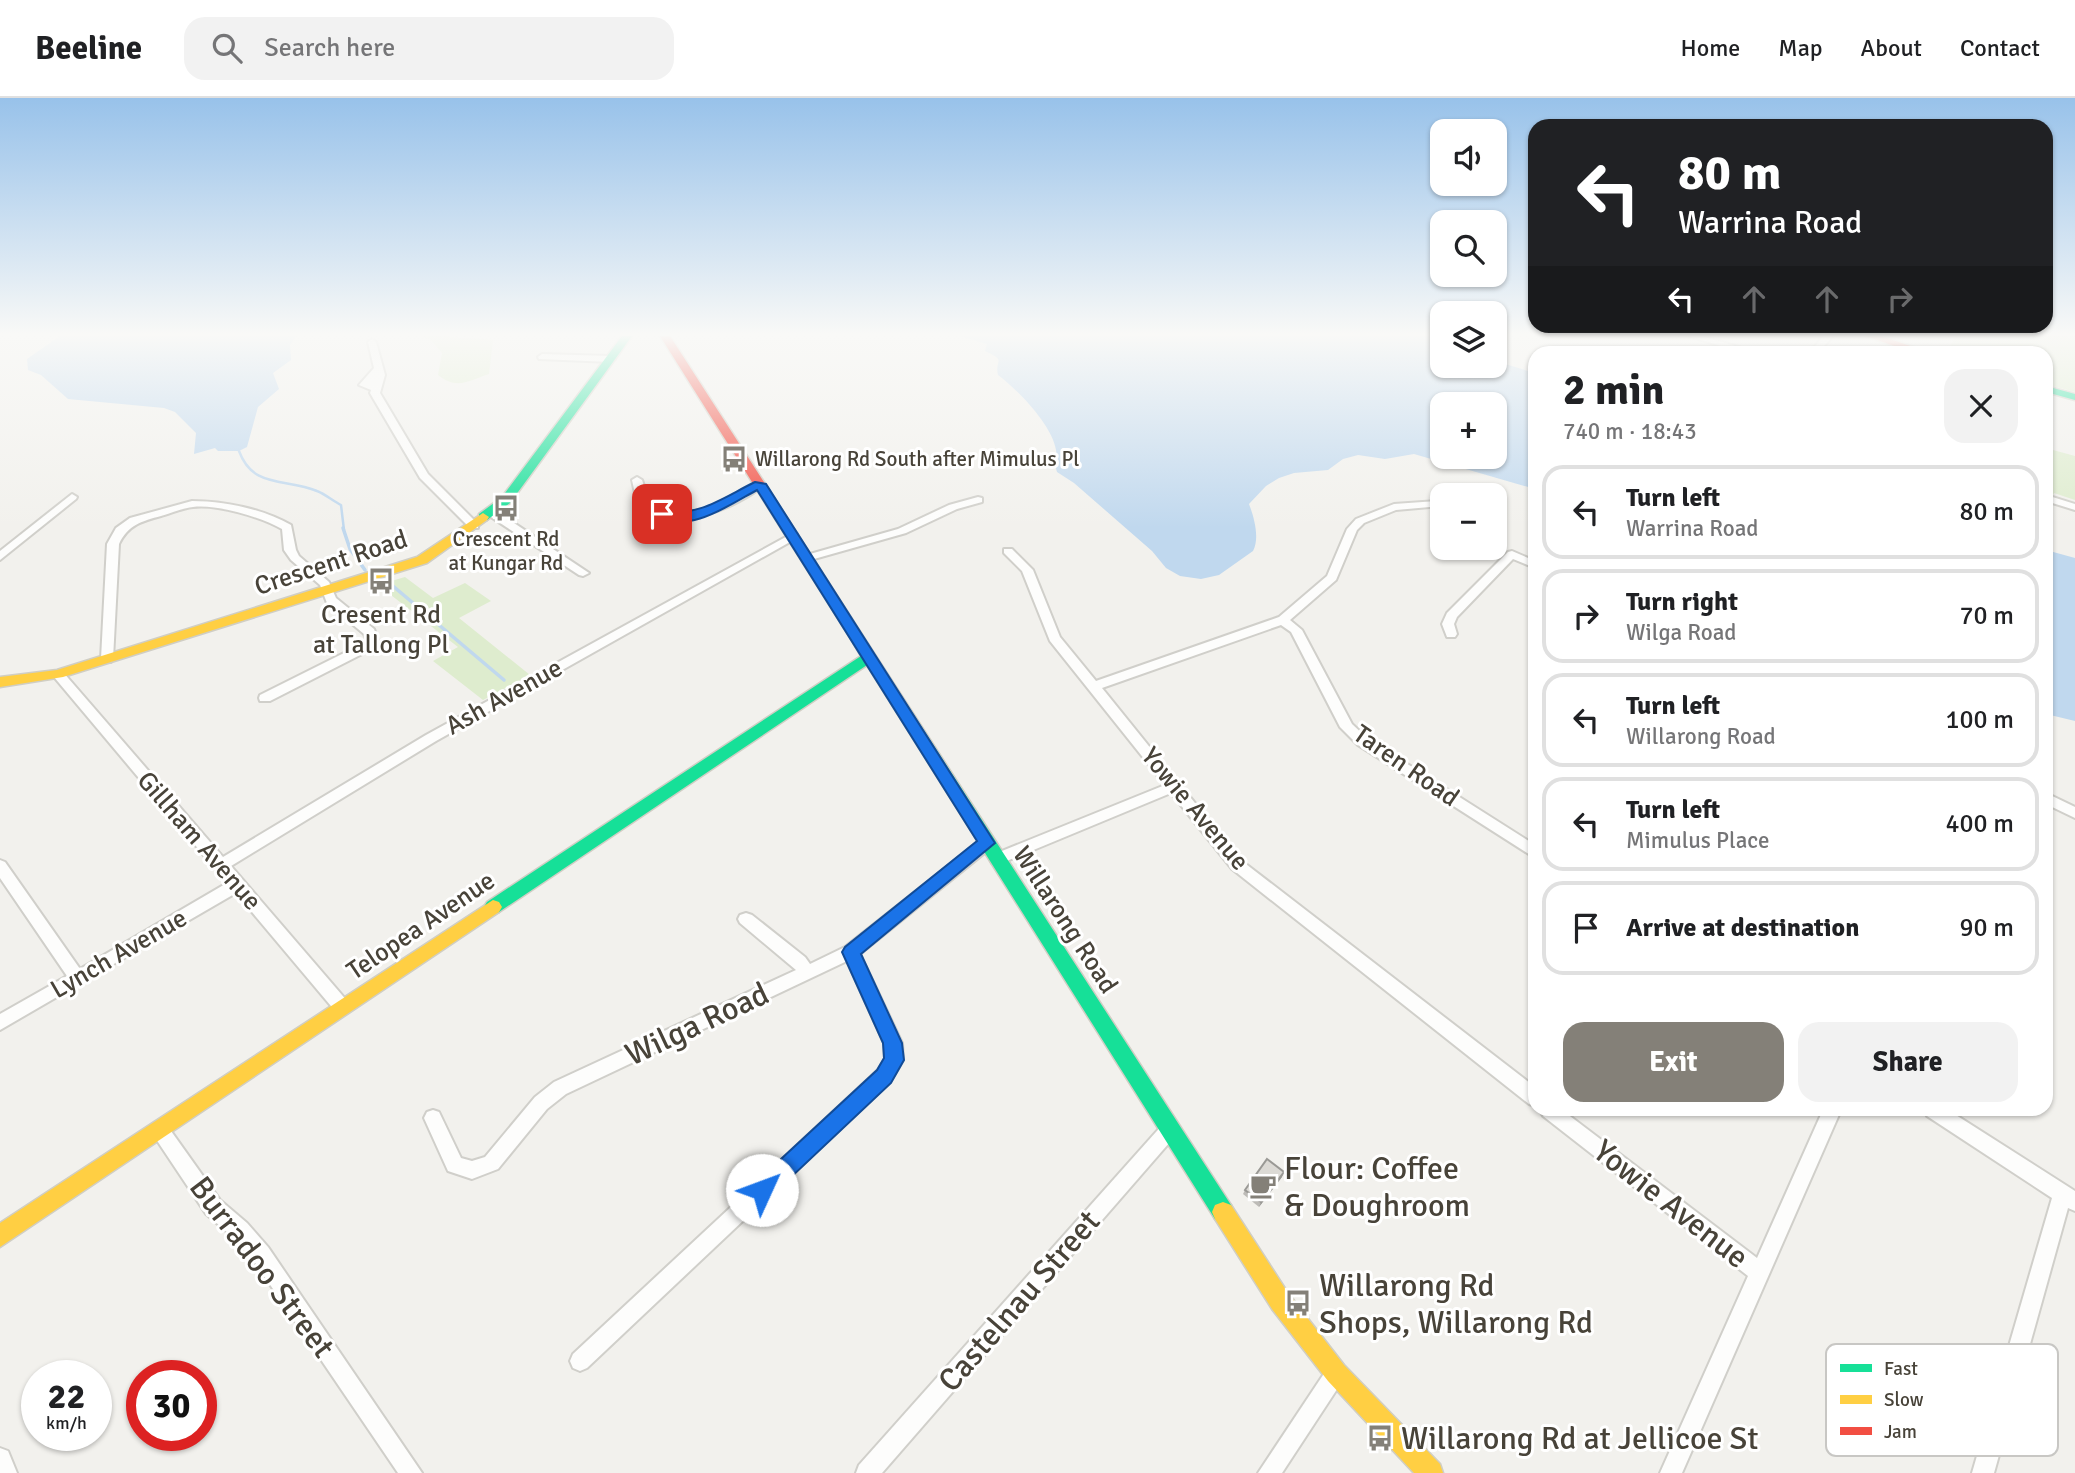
<!DOCTYPE html>
<html lang="en">
<head>
<meta charset="utf-8">
<style>
  :root { --surface:#fff; --page:#f2f2f2; --text:#202124; --muted:#757577; --line:#e0e0e0; --accent:#848078 }
  body { margin:0; font-family:Signika,sans-serif; background:var(--page); color:var(--text); height:100vh; display:flex; flex-direction:column; font-size:26px; white-space:nowrap }
  * { box-sizing:border-box; margin:0 }
  p { font-size:23px; color:var(--muted) }
  .icon { flex:none; width:38px; height:38px; fill:none; stroke:currentColor; stroke-width:2; stroke-linecap:round; stroke-linejoin:round }
  .map { position:relative; flex:1; overflow:hidden }
  .details { position:absolute; left:1528px; top:248px; width:525px; height:770px; display:flex; flex-direction:column; background:var(--surface); border-radius:21px; box-shadow:0 2px 5px #0004 }
  .details>* { flex:none }
  .hud { position:absolute; left:1528px; top:21px; width:525px; height:214px; border-radius:21px; box-shadow:0 2px 5px #0004; background:#202124; color:#fff; overflow:hidden }
  .buttons { position:absolute; left:1430px; top:21px; display:grid; gap:14px }
  .buttons a { display:grid; place-items:center; width:77px; height:77px; border-radius:14px; background:var(--surface); box-shadow:0 2px 5px #0004; font-size:35px }
  .speed { position:absolute; left:21px; top:1262px; display:flex; gap:14px; font-size:35px; font-weight:700; text-align:center }
  .speed>* { display:grid; place-content:center; width:91px; height:91px; border-radius:50%; background:var(--surface); box-shadow:0 2px 5px #0004; line-height:1 }
  .speed small { font-size:18px; font-weight:400 }
  .speed .limit { border:10px solid #d22; background:#fff; color:#111 }
  .pin { position:absolute; display:grid; place-items:center; width:60px; height:60px; color:#fff; margin:-30px; border-radius:14px; box-shadow:0 4px 10px #0006 }
  .me { position:absolute; width:77px; margin:-38px; rotate:47deg; stroke-linejoin:round; filter:drop-shadow(0 0 5px #0008) }
  .turn { display:flex; align-items:center; gap:24px; height:147px; padding:0 35px; font-size:32px }
  .turn .icon { width:91px; height:91px; stroke-width:2.5 }
  .turn b { display:block; font-size:49px; line-height:60px }
  .lanes { display:flex; align-items:center; height:66px; padding:0 35px; background:#0003; justify-content:center; gap:35px; direction:ltr }
  .lanes .off { opacity:.35 }
  .round { display:grid; place-items:center; flex:none; width:74px; height:74px; border-radius:21px; background:var(--page) }
  .head { display:flex; align-items:center; justify-content:space-between; height:119px; padding:0 35px }
  h1 { font-size:42px; font-weight:700; line-height:52px }
  .button { display:flex; gap:14px; margin-top:auto; padding:14px 35px }
  .button a { flex:1; height:80px; border-radius:21px; background:var(--accent); color:#fff; font-size:28px; font-weight:700; line-height:80px; text-align:center }
  .button a+a { background:var(--page); color:var(--text) }
  ul { padding:0; list-style:none }
  li { display:flex; align-items:center; gap:21px; height:94px; margin:0 14px 10px; padding:0 21px; border:4px solid var(--line); border-radius:21px }
  li div { flex:1 }
  li b { display:block; font-size:26px }
  li em { font-style:normal }
  header { display:flex; align-items:center; gap:42px; box-sizing:border-box; height:98px; padding:0 35px; background:var(--surface); border-bottom:2px solid var(--line) }
  header strong { font-size:33px }
  nav { display:flex; gap:38px; margin-inline-start:auto; font-size:24px }
  .search { width:490px; height:63px; background:var(--page); display:flex; align-items:center; gap:18px; box-sizing:border-box; padding:0 24px; border-radius:21px; color:var(--muted); font-size:26px }
  .map>svg:first-child { display:block }
  .green { fill:#deecce }
  .water { fill:#c0d8ee; fill-rule:evenodd }
  .lines { fill:none; stroke-linecap:round; stroke-linejoin:round }
  .stream-far1 { stroke:#c0d8ee; stroke-width:2.5 }
  .stream { stroke:#c0d8ee; stroke-width:3.5 }
  .street-casing { stroke:#d0cfca; stroke-width:4 }
  .fast-casing { stroke:#d0cec4; stroke-width:3 }
  .slow-casing { stroke:#d0cec4; stroke-width:3 }
  .jam-casing { stroke:#d0cec4; stroke-width:3 }
  .street { fill:#fdfdfc; fill-rule:evenodd }
  .fast { fill:#16e098; fill-rule:evenodd }
  .slow { fill:#ffcf43; fill-rule:evenodd }
  .jam { fill:#f24e42; fill-rule:evenodd }
  .wall { fill:#bdbbb7 }
  .shaded-wall { fill:#9a9995 }
  .building { fill:#dcdad5; stroke:#9a9995; stroke-width:2 }
  .route { fill:#1a73e8; stroke:#114b97; stroke-width:2 }
  .labels { text-anchor:middle; dominant-baseline:central; stroke-width:6; stroke-linejoin:round; paint-order:stroke }
  .far-poi-label { font-size:21px; fill:#484339; stroke:#fff; text-anchor:start }
  .street-label { font-size:26px; fill:#484339; stroke:#fff }
  .poi-label { font-size:26px; fill:#484339; stroke:#fff }
  .near-street-label { font-size:32px; fill:#484339; stroke:#fff }
  .near-poi-label { font-size:32px; fill:#484339; stroke:#fff; text-anchor:start }
  .key { fill:#fff; stroke:#c8c7c4; stroke-width:2 }
  .key-label { font-size:19px; fill:#484339 }
</style>
</head>
<body>
<header>
<strong>Beeline</strong>
<div class="search"><svg class="icon" aria-label="search" viewBox="0 0 24 24"><circle cx="10" cy="10" r="6"/><path d="M15 15l6 6"/></svg>Search here</div>
<nav><a>Home</a><a>Map</a><a>About</a><a>Contact</a></nav>
</header>
<div class="map">
<svg width="2075" height="1375" viewBox="0 0 2075 1375">
  <rect width="100%" height="100%" fill="#f2f1ed"/>
  <g class="green">
    <path d="M440 238 493 242 489 276C468 283 457 292 438 277L442 255 430 241 421 239Z"/>
    <path d="M1956 238H2075V294L2046 286V256L1946 255Z"/>
    <path d="M2053 352 2075 358V402L2054 395 2052 400 2046 398V366Z"/>
    <path d="M405 479 433 500 465 485 491 503 459 520 530 577 483 602 433 563 458 549 378 487Z"/>
  </g>
  <g class="water">
    <path d="M60 238H296L290 247 291 262 273 275 279 291 258 309 247 349 239 353H218L215 350 194 356 196 335 175 314 164 310 68 301 41 277 28 272 27 261Z"/>
    <path d="M960 238H1432L1442 240V268H1494L1495 263 1535 275V391L1414 356 1385 361 1358 357 1343 361 1328 372 1294 375 1279 380 1266 388 1249 406C1254 419 1260 440 1253 453L1219 477 1201 481 1180 478 1166 470 1152 453 1074 385 1057 374C1054 366 1057 360 1056 352 1052 327 1018 292 998 277 994 261 1008 264 985 253L987 246ZM1442 306H1494V359H1442Z"/>
    <path d="M2046 452 2075 460V623L2046 616Z"/>
  </g>
  <g class="lines">
    <path class="stream-far1" d="M239 353C253 391 285 380 317 393 325 396 333 403 341 407L344 432"/>
    <g class="stream">
      <path d="M343 430 350 451 365 472"/>
      <path d="M387 483 504 582"/>
    </g>
    <g class="street-casing">
      <g id="street">
        <path d="M1689 238H1702L1762 256H1746Z"/>
        <path d="M1824 238H1833L1817 256H1808Z"/>
        <path d="M372 241 376 244 385 277 380 295 428 376 478 426V430H470L420 380 370 295 371 292 359 287 374 270 368 244Z"/>
        <path d="M542 256 611 258 615 261 611 264 539 261 538 259Z"/>
        <path d="M637 379 642 382 649 403C689 429 720 403 756 384L760 383 765 386C739 409 670 439 641 408 635 402 634 389 632 382Z"/>
        <path d="M72 396 77 399 76 401 0 462V453Z"/>
        <path d="M2046 397 2075 406V412L2046 403Z"/>
        <path d="M978 399 982 400V404L957 411 906 435 807 463 801 460 803 458 898 431 949 407Z"/>
        <path d="M192 403C224 403 263 411 291 427L296 452 299 458 329 484 336 500 374 531 378 542 366 554 270 603H260L259 600 260 597 358 548 366 541 364 536 327 505 320 487 291 462 284 452 282 431C261 419 217 406 193 409 182 410 172 415 161 418 142 423 128 427 119 446L113 561 111 564H103L101 561 107 446 116 430 130 420Z"/>
        <path d="M1437 403 1442 406 1441 408 1396 412 1364 425 1357 432 1336 482 1290 522 1302 532 1352 626 1368 641 1535 747V760L1358 647 1340 629 1291 534 1281 527 1102 590 1177 683 1181 684 1182 689 1242 763 1535 989V1008L1529 1006 1232 771 1171 695 1002 765H992L990 761 992 757 1165 687 1050 543 1022 473 1004 455V451H1012L1033 472 1060 539 1096 583 1279 519 1327 478 1347 431 1356 421 1394 406Z"/>
        <path d="M492 412 496 413 589 475 583 478 579 477 488 417V413Z"/>
        <path d="M793 435 797 436V440L436 643 231 768 348 904 350 909 348 914 342 916 336 914 236 795 0 932V916L67 878 0 780V762L5 764 80 871 227 785 54 579 52 576 54 573H62L223 759 426 637Z"/>
        <path d="M1512 453 1535 463V470L1513 461 1457 519 1454 526 1457 536 1455 539H1447L1442 526 1447 515 1508 454Z"/>
        <path d="M2046 695 2075 709V720L2046 706Z"/>
        <path d="M987 739 992 741 994 745 992 749 860 856 902 945 903 962 890 984 587 1270 580 1273 573 1270 570 1263 573 1256 878 972 885 961 884 945 847 863 566 996 547 1011 498 1071 472 1081 448 1073 424 1020 427 1014 433 1012 439 1014 461 1060 472 1063 485 1059 535 999 554 984 796 872 740 825 738 821 740 817 746 815 752 817 805 859 810 866 845 849 982 741Z"/>
        <path d="M1540 1012H1562L1757 1160 1823 1012H1841L1682 1375H1660L1748 1178 1543 1018Z"/>
        <path d="M1924 1012H1948L2075 1093V1113L2068 1110 1994 1375H1972L2052 1100 1927 1018Z"/>
        <path d="M1170 1023 1176 1025 1179 1031 1176 1037 882 1375H856L859 1367 1164 1025Z"/>
        <path d="M160 1024 166 1026 220 1102 247 1125 268 1149 422 1375H398L254 1163 233 1139 206 1116 154 1038 151 1032 154 1026Z"/>
        <path d="M1336 1265 1343 1268 1346 1275 1343 1282 1282 1375H1258L1329 1268Z"/>
        <path d="M0 1350 8 1353 17 1375H0Z"/>
      </g>
    </g>
    <g class="fast-casing">
      <g id="fast">
        <path d="M622 238H632L510 405 487 422H479V416L502 399Z"/>
        <path d="M2046 288 2075 296V302L2046 294Z"/>
        <path d="M861 542 868 546 1231 1107 1234 1114 1231 1121 1223 1124 1215 1121 867 567 499 814 493 816 487 814 484 809 487 804 861 558 854 546Z"/>
      </g>
    </g>
    <g class="slow-casing">
      <g id="slow">
        <path d="M483 415 489 419 487 422 427 465 63 579 0 589V579L57 572 417 459Z"/>
        <path d="M493 802 499 804 502 809 499 814 0 1149V1125Z"/>
        <path d="M1223 1104 1231 1107 1288 1195 1344 1267 1440 1366 1443 1375H1414L1328 1283 1272 1211 1215 1121 1212 1114 1215 1107Z"/>
      </g>
    </g>
    <g class="jam-casing">
      <g id="jam">
        <path d="M660 238H670L868 546 866 549H856Z"/>
        <path d="M1866 238H1881L1934 256H1917Z"/>
      </g>
    </g>
    <use href="#street" class="street"/>
    <use href="#fast" class="fast"/>
    <use href="#slow" class="slow"/>
    <use href="#jam" class="jam"/>
  </g>
  <path class="wall" d="M1282 1079 1259 1109 1243 1096 1245 1092Z"/>
  <path class="shaded-wall" d="M1284 1074 1282 1079 1259 1109 1261 1104Z"/>
  <path class="building" d="M1267 1061 1284 1074 1261 1104 1245 1092Z"/>
  <linearGradient id="sky" x2="0" y2="1"><stop stop-color="#98c2ea"/><stop offset="0.55" stop-color="#f9f9f7"/><stop offset="1" stop-color="#f9f9f7" stop-opacity="0"/></linearGradient>
  <rect width="2075" height="430" fill="url(#sky)"/>
  <path class="route" d="M755 384 766 386 995 745 861 856 902 945 904 962 891 985 770 1099 762 1102 755 1099 752 1092 755 1085 877 972 884 960 883 945 842 854 845 849 977 743 757 392C731 406 685 439 656 416L662 413C697 420 724 399 755 384Z"/>
  <defs>
    <g id="bus-bare" transform="scale(2.1)"><path d="M-5-6H5V4H4V6H2V4H-2V6H-4V4H-5ZM-3.5-4V0h7V-4ZM-3.5 1.2v1.5H-2V1.2ZM2 1.2v1.5H3.5V1.2Z" fill="#848078" stroke="#fff" stroke-width="2.5" paint-order="stroke"/></g>
    <g id="cafe-bare" transform="scale(2.1)"><path d="M-5.5-4.5H6V0H3Q3 3.5 0 3.5H-2.5Q-5.5 3.5-5.5 0ZM3-3.2v2h1.7v-2ZM-6 4.5H4V6H-6Z" fill="#848078" stroke="#fff" stroke-width="2.5" paint-order="stroke"/></g>
  </defs>
  <g fill-rule="evenodd">
    <use href="#bus-bare" x="734" y="361"/>
    <use href="#bus-bare" x="506" y="410"/>
    <use href="#bus-bare" x="381" y="483"/>
    <use href="#cafe-bare" x="1263" y="1088"/>
    <use href="#bus-bare" x="1298" y="1205"/>
    <use href="#bus-bare" x="1380" y="1340"/>
  </g>
  <g class="labels">
    <g class="far-poi-label">
      <text x="755" y="361">Willarong Rd South after Mimulus Pl</text>
      <text x="506" y="441" text-anchor="middle">Crescent Rd<tspan x="506" dy="24">at Kungar Rd</tspan></text>
    </g>
    <g class="street-label">
      <text transform="translate(331 465) rotate(-18)">Crescent Road</text>
      <text transform="translate(504 599) rotate(-29)">Ash Avenue</text>
      <text transform="translate(1406 668) rotate(35)">Taren Road</text>
      <text transform="translate(1195 711) rotate(50)">Yowie Avenue</text>
      <text transform="translate(199 743) rotate(49)">Gillham Avenue</text>
      <text transform="translate(1065 822) rotate(57)">Willarong Road</text>
      <text transform="translate(421 828) rotate(-34)">Telopea Avenue</text>
      <text transform="translate(119 856) rotate(-30)">Lynch Avenue</text>
    </g>
    <g class="poi-label">
      <text x="381" y="517">Cresent Rd<tspan x="381" dy="30">at Tallong Pl</tspan></text>
    </g>
    <g class="near-street-label">
      <text transform="translate(697 926) rotate(-25)">Wilga Road</text>
      <text transform="translate(1671 1106) rotate(38)">Yowie Avenue</text>
      <text transform="translate(262 1169) rotate(53)">Burradoo Street</text>
      <text transform="translate(1019 1203) rotate(-49)">Castelnau Street</text>
    </g>
    <g class="near-poi-label">
      <text x="1284" y="1070">Flour: Coffee<tspan x="1284" dy="37">&amp; Doughroom</tspan></text>
      <text x="1319" y="1187">Willarong Rd<tspan x="1319" dy="37">Shops, Willarong Rd</tspan></text>
      <text x="1401" y="1340">Willarong Rd at Jellicoe St</text>
    </g>
  </g>
  <rect x="1826" y="1246" width="232" height="112" rx="10" class="key"/>
  <rect x="1840" y="1266" width="32" height="8" fill="#16e098"/>
  <rect x="1840" y="1297" width="32" height="9" fill="#ffcf43"/>
  <rect x="1840" y="1329" width="32" height="8" fill="#f24e42"/>
  <g class="key-label">
    <text x="1884" y="1277">Fast</text>
    <text x="1884" y="1308">Slow</text>
    <text x="1884" y="1340">Jam</text>
  </g>
</svg>
<div class="buttons">
<a><svg class="icon" aria-label="sound" viewBox="0 0 24 24"><path d="M4 9h4l5-4v14l-5-4H4zM17 9q2 3 0 6"/></svg></a>
<a><svg class="icon" aria-label="search" viewBox="0 0 24 24"><circle cx="10" cy="10" r="6"/><path d="M15 15l6 6"/></svg></a>
<a><svg class="icon" aria-label="layers" viewBox="0 0 24 24"><path d="M12 4l9 5-9 5-9-5zM3 14l9 5 9-5"/></svg></a>
<a>+</a>
<a>−</a>
</div>
<div class="speed"><div>22<small>km/h</small></div><div class="limit">30</div></div>
<div class="pin" style="left:662px;top:416px;background:#d93025"><svg class="icon" aria-label="arrive" viewBox="0 0 24 24"><path d="M6 21V4h12l-3 4 3 4H6"/></svg></div>
<svg class="me" style="left:762px;top:1092px" viewBox="-20 -20 40 40"><circle r="19" fill="#fff"/><path d="M0-13L10 11 0 6-10 11z" fill="#1a73e8"/></svg>
<div class="hud">
<div class="turn"><svg class="icon" aria-label="left" viewBox="0 0 24 24"><path d="M17 20v-9H6M10 6l-5 5 5 5"/></svg><div><b>80 m</b>Warrina Road</div></div>
<div class="lanes"><svg class="icon" aria-label="left" viewBox="0 0 24 24"><path d="M17 20v-9H6M10 6l-5 5 5 5"/></svg><svg class="icon off" aria-label="ahead" viewBox="0 0 24 24"><path d="M12 20V5M6 11l6-6 6 6"/></svg><svg class="icon off" aria-label="ahead" viewBox="0 0 24 24"><path d="M12 20V5M6 11l6-6 6 6"/></svg><svg class="icon off" aria-label="right" viewBox="0 0 24 24"><path d="M7 20v-9h11M14 6l5 5-5 5"/></svg></div>
</div>
<section class="details">
<div class="head"><div><h1>2 min</h1><p>740 m · 18:43</p></div><a class="round"><svg class="icon" aria-label="close" viewBox="0 0 24 24"><path d="M6 6l12 12M18 6L6 18"/></svg></a></div>
<ul>
<li><svg class="icon" aria-label="left" viewBox="0 0 24 24"><path d="M17 20v-9H6M10 6l-5 5 5 5"/></svg><div><b>Turn left</b><p>Warrina Road</p></div><em>80 m</em></li>
<li><svg class="icon" aria-label="right" viewBox="0 0 24 24"><path d="M7 20v-9h11M14 6l5 5-5 5"/></svg><div><b>Turn right</b><p>Wilga Road</p></div><em>70 m</em></li>
<li><svg class="icon" aria-label="left" viewBox="0 0 24 24"><path d="M17 20v-9H6M10 6l-5 5 5 5"/></svg><div><b>Turn left</b><p>Willarong Road</p></div><em>100 m</em></li>
<li><svg class="icon" aria-label="left" viewBox="0 0 24 24"><path d="M17 20v-9H6M10 6l-5 5 5 5"/></svg><div><b>Turn left</b><p>Mimulus Place</p></div><em>400 m</em></li>
<li><svg class="icon" aria-label="arrive" viewBox="0 0 24 24"><path d="M6 21V4h12l-3 4 3 4H6"/></svg><div><b>Arrive at destination</b></div><em>90 m</em></li>
</ul>
<div class="button"><a>Exit</a><a>Share</a></div>
</section>
</div>
</body>
</html>
